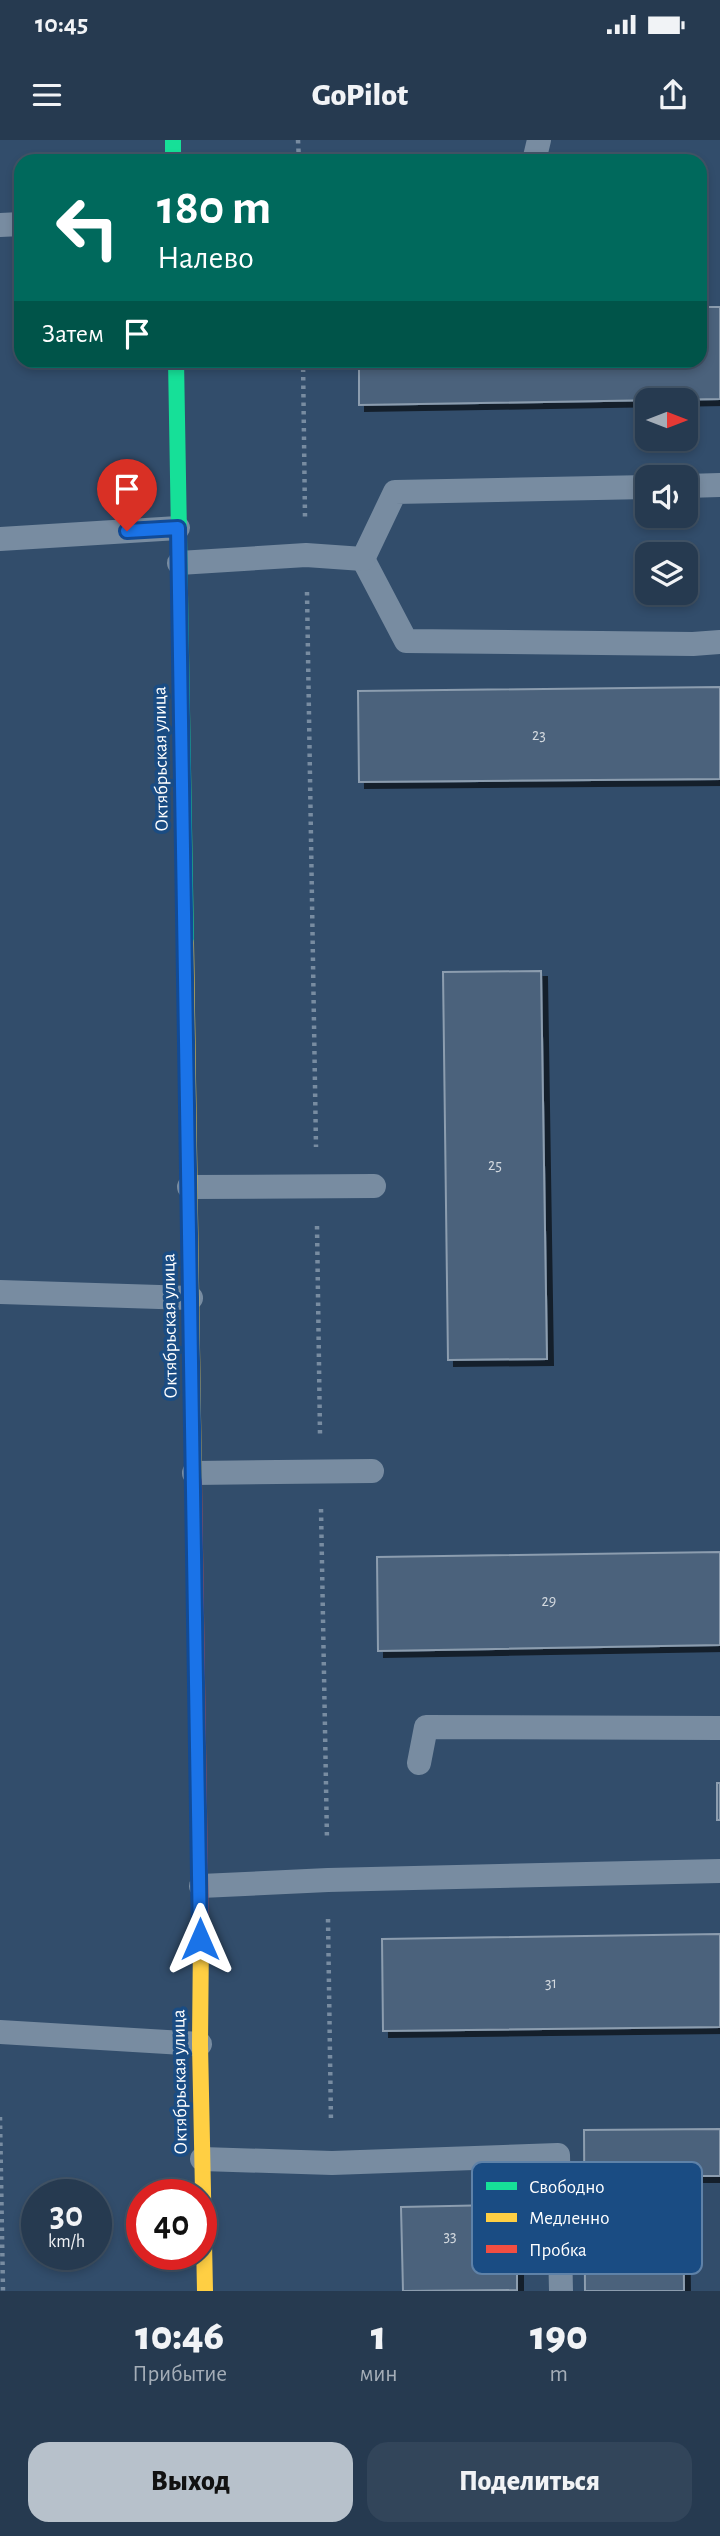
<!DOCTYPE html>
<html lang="ru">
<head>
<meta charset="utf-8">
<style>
  :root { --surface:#263a50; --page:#32455a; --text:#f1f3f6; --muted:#a4adb7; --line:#425467; --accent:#b7c1cb }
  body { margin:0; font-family:"Alegreya Sans",sans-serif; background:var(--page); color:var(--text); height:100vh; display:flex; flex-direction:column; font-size:26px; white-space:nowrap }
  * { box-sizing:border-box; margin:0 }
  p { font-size:23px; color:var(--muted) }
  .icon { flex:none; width:38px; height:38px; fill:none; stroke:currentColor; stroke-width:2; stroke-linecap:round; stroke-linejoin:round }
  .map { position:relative; height:2151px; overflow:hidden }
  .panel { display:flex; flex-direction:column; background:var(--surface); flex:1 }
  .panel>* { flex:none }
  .hud { position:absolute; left:14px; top:14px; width:693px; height:214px; border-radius:21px; box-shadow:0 4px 10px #0003,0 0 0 2px var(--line); background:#00695c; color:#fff; overflow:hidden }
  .needle { width:46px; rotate:90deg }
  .buttons { position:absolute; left:635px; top:248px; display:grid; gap:14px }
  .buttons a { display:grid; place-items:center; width:63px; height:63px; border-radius:14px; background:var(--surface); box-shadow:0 4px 10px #0003,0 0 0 2px var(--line); font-size:35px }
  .speed { position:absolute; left:21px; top:2039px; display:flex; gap:14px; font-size:35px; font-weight:700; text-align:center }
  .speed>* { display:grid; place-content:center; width:91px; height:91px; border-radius:50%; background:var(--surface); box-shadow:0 4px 10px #0003,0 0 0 2px var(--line); line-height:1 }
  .speed small { font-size:18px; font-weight:400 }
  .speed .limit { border:10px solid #d22; background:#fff; color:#111 }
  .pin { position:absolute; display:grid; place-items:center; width:60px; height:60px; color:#fff; margin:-72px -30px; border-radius:50% 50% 50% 0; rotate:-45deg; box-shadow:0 0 7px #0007 }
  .pin .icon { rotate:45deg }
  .me { position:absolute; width:77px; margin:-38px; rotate:0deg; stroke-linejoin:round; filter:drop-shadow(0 0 5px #0008) }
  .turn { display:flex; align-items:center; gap:24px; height:147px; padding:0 28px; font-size:32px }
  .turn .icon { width:91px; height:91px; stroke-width:2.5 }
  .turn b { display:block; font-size:49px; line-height:60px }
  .then { display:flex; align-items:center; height:66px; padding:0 28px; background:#0003; gap:14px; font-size:26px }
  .eta { display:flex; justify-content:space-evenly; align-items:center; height:119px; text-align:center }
  .eta b { font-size:42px; font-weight:800; line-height:49px }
  .primary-button { display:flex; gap:14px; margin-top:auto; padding:14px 28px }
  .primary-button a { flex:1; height:80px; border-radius:21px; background:var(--accent); color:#111; font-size:28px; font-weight:800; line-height:80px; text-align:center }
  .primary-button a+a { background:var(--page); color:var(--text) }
  .status { display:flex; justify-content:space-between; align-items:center; height:49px; padding:0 35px; background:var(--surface); direction:ltr }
  .status svg { height:19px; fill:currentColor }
  header { display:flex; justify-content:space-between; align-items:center; height:91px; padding:0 28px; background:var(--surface); font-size:32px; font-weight:800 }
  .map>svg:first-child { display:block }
  .building { fill:#4b627b; stroke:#8c9daf; stroke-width:2; filter:url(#shadow) }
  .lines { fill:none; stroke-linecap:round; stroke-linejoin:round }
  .path { stroke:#788ca1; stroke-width:4.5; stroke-dasharray:3.5 5; stroke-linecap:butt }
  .lane { stroke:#788ca1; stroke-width:24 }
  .fast { stroke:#16e098; stroke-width:16 }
  .slow { stroke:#ffcf43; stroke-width:16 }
  .jam { stroke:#f24e42; stroke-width:16 }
  .route-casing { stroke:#114b97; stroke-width:18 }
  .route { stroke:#1a73e8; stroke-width:12 }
  .labels { text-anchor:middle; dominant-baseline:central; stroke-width:7; stroke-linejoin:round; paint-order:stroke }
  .number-label { font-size:16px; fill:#d2d8de }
  .street-label { font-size:19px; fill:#fff; stroke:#1a4c83 }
  .key { fill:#1a4c83; stroke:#5f82a8; stroke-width:2 }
  .key-label { font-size:19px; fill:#fff }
</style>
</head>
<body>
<div class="status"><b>10:45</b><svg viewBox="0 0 49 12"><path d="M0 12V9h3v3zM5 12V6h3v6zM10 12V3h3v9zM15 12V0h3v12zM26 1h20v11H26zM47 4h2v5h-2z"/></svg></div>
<header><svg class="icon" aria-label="menu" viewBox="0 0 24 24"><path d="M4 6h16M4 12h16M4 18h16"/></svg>GoPilot<svg class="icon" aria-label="share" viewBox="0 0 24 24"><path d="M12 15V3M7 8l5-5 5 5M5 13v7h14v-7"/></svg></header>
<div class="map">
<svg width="720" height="2151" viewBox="0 0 720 2151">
  <defs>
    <filter id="shadow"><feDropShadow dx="6" dy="6" stdDeviation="0" flood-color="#0009"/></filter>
  </defs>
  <rect width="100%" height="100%" fill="#324d6b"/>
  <g class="building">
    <path d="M700 167H720V259L359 265V220H700Z"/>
    <path d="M720 547V639L359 642 358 551Z"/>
    <path d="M541 831 547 1219 448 1220 443 832Z"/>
    <path d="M720 1412V1505L378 1511 377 1417Z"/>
    <rect x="717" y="1643" width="3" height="37"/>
    <path d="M720 1794V1887L383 1891 382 1799Z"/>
    <path d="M720 1989V2036H683L684 2151H585L584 1990Z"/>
    <path d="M497 2065 498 2127 517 2126V2150L403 2151 401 2067Z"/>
  </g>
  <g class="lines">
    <g class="path">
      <path d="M298 0 299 21"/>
      <path d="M303 220 305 377"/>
      <path d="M307 452 316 1007"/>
      <path d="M317 1086 320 1294"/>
      <path d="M321 1369 327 1700"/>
      <path d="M328 1779 331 1983"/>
      <path d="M0 1977 3 2151"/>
    </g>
    <g class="lane">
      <path d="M534 21 539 0"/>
      <path d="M0 85 21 84"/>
      <path d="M686 346 720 345"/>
      <path d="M0 399 178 388"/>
      <path d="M363 419 406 501 693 504 720 502"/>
      <path d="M179 423 306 415 363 419 395 352 648 347"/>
      <path d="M189 1047 374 1046"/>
      <path d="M0 1152 191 1158"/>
      <path d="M194 1333 372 1331"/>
      <path d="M419 1623 426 1587 720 1588"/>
      <path d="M201 1746 328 1740 720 1731"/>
      <path d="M0 1892 200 1904"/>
      <path d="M202 2019 332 2023 558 2015 561 2151"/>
    </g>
    <g class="fast">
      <path d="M173 0V21"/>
      <path d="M176 220 186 803"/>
    </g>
    <g class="slow">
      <path d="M186 803 194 1342"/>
      <path d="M201 1797 200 1904 205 2151"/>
    </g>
    <path class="jam" d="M194 1342 201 1797"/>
  </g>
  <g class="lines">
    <g class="route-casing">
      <path id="route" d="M127 391 178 388 200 1799"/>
    </g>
    <use href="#route" class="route"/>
  </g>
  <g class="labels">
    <g class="number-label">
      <text x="539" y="595">23</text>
      <text x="495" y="1025">25</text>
      <text x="549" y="1461">29</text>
      <text x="551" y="1843">31</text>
      <text x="450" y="2096">33</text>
    </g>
    <g class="street-label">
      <text transform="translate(161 619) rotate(-91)">Октябрьская улица</text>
      <text transform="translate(170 1186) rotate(-91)">Октябрьская улица</text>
      <text transform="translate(180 1942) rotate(-91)">Октябрьская улица</text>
    </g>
  </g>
  <rect x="472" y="2022" width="230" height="112" rx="10" class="key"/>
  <rect x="486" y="2042" width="31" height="8" fill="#16e098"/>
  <rect x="486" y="2073" width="31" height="9" fill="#ffcf43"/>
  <rect x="486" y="2105" width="31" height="8" fill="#f24e42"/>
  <g class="key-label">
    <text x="529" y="2053">Свободно</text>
    <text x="529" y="2084">Медленно</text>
    <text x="529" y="2116">Пробка</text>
  </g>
</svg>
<div class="buttons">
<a><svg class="needle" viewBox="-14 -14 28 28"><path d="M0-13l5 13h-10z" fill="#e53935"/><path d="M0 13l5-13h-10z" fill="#a4adb7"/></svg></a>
<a><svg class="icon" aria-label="sound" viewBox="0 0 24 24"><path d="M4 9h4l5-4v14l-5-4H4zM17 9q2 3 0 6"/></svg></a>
<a><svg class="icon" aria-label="layers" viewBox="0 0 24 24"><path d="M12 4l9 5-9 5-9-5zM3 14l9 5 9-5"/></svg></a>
</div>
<div class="speed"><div>30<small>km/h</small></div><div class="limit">40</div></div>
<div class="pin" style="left:127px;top:391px;background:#d93025"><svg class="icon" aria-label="arrive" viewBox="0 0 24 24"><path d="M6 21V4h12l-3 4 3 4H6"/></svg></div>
<svg class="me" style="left:200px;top:1799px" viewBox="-20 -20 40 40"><path d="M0-17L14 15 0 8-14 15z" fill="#1a73e8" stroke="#fff" stroke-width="4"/></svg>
<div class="hud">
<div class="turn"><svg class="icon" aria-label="left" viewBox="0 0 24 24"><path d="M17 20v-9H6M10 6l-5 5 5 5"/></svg><div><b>180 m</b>Налево</div></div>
<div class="then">Затем<svg class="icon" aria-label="arrive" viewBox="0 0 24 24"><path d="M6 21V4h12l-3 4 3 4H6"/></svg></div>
</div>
</div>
<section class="panel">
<div class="eta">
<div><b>10:46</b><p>Прибытие</p></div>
<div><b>1</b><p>мин</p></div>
<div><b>190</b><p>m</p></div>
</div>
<div class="primary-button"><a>Выход</a><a>Поделиться</a></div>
</section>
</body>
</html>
